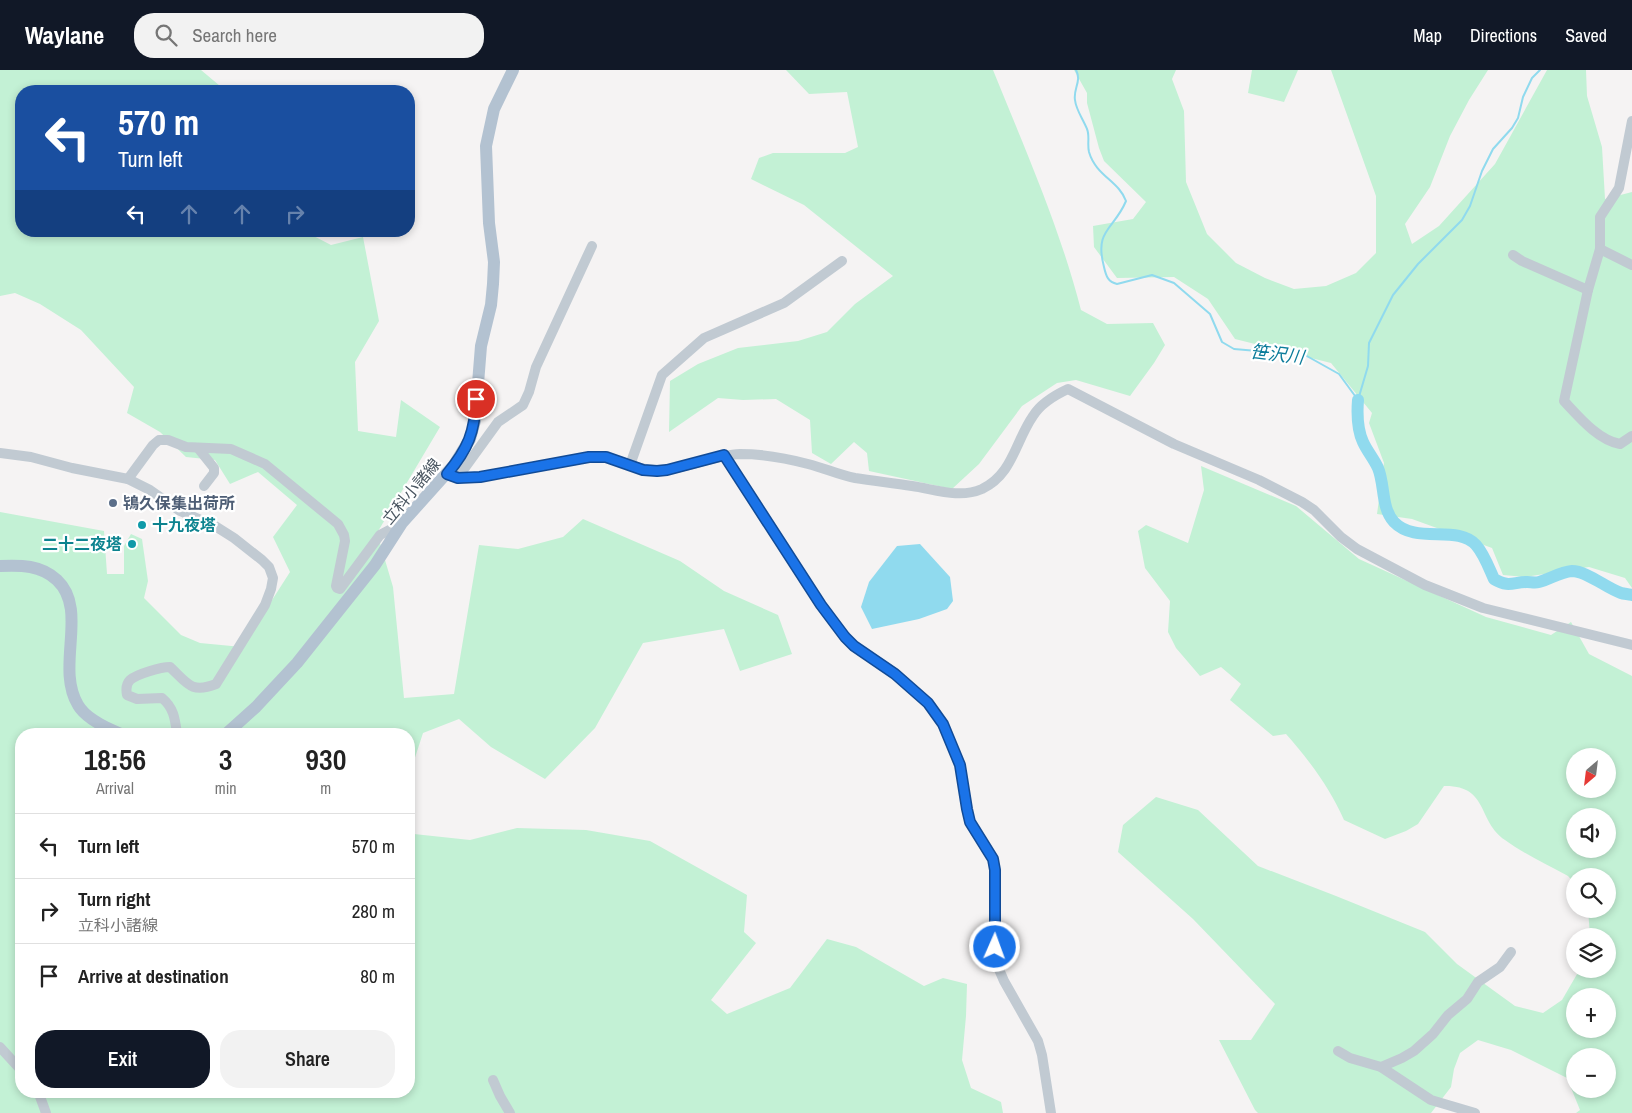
<!DOCTYPE html>
<html lang="en">
<head>
<meta charset="utf-8">
<style>
  :root { --surface:#fff; --page:#f2f2f2; --text:#222; --muted:#767676; --line:#e0e0e0; --accent:#111827 }
  body { margin:0; font-family:"Archivo Narrow","Noto Sans JP",sans-serif; background:var(--page); color:var(--text); height:100vh; display:flex; flex-direction:column; font-size:19px; white-space:nowrap }
  * { box-sizing:border-box; margin:0 }
  p { font-size:16px; color:var(--muted) }
  .icon { flex:none; width:28px; height:28px; fill:none; stroke:currentColor; stroke-width:2; stroke-linecap:round; stroke-linejoin:round }
  .map { position:relative; flex:1; overflow:hidden }
  .details { position:absolute; left:15px; top:658px; width:400px; height:370px; display:flex; flex-direction:column; background:var(--surface); border-radius:20px; box-shadow:0 2px 8px #0003 }
  .details>* { flex:none }
  .hud { position:absolute; left:15px; top:15px; width:400px; height:152px; border-radius:20px; box-shadow:0 2px 8px #0003; background:#1a4fa0; color:#fff; overflow:hidden }
  .needle { width:32px; rotate:208deg }
  .tools { position:absolute; left:1566px; top:678px; display:grid; gap:10px }
  .tools a { display:grid; place-items:center; width:50px; height:50px; border-radius:50%; background:var(--surface); box-shadow:0 2px 8px #0003; font-size:25px }
  .pin { position:absolute; display:grid; place-items:center; width:42px; height:42px; color:#fff; margin:-21px; border:2px solid #fff; border-radius:50%; box-shadow:0 1px 5px #0007 }
  .me { position:absolute; width:55px; margin:-28px; rotate:2deg; stroke-linejoin:round; filter:drop-shadow(0 0 4px #0008) }
  .turn { display:flex; align-items:center; gap:18px; height:105px; padding:0 20px; font-size:22px }
  .turn .icon { width:65px; height:65px; stroke-width:2.5 }
  .turn b { display:block; font-size:35px; line-height:42px }
  .lanes { display:flex; align-items:center; height:48px; padding:0 20px; background:#0003; justify-content:center; gap:25px; direction:ltr }
  .lanes .off { opacity:.35 }
  .eta { display:flex; justify-content:space-evenly; align-items:center; height:85px; text-align:center }
  .eta b { font-size:30px; font-weight:600; line-height:35px }
  .action { display:flex; gap:10px; margin-top:auto; padding:10px 20px }
  .action a { flex:1; height:58px; border-radius:20px; background:var(--accent); color:#fff; font-size:20px; font-weight:600; line-height:58px; text-align:center }
  .action a+a { background:var(--page); color:var(--text) }
  ul { padding:0; list-style:none }
  li { display:flex; align-items:center; gap:15px; height:65px; padding:0 20px; border-top:1px solid var(--line) }
  li div { flex:1 }
  li b { display:block; font-size:19px }
  li em { font-style:normal }
  header { display:flex; align-items:center; gap:30px; box-sizing:border-box; height:70px; padding:0 25px; background:var(--accent); color:#fff }
  header strong { font-size:24px }
  nav { display:flex; gap:28px; margin-inline-start:auto; font-size:18px }
  .search { width:350px; height:45px; background:var(--page); display:flex; align-items:center; gap:12px; box-sizing:border-box; padding:0 18px; border-radius:20px; color:var(--muted); font-size:19px }
  .map>svg:first-child { display:block }
  .green { fill:#c3f1d5; fill-rule:evenodd }
  .water { fill:#90daee }
  .lines { fill:none; stroke-linecap:round; stroke-linejoin:round }
  .stream { stroke:#90daee; stroke-width:2 }
  .river { stroke:#90daee; stroke-width:12 }
  .minor { stroke:#c1cad2; stroke-width:10 }
  .major { stroke:#b3c2d1; stroke-width:12 }
  .route-casing { stroke:#114b97; stroke-width:12 }
  .route { stroke:#1a73e8; stroke-width:9 }
  .service-dot { fill:#5c6f8a; stroke:#fff; stroke-width:2 }
  .culture-dot { fill:#0f9aa8; stroke:#fff; stroke-width:2 }
  .labels { text-anchor:middle; dominant-baseline:central; stroke-width:4.5; stroke-linejoin:round; paint-order:stroke }
  .street-label { font-size:16px; fill:#4a5661; stroke:#fff }
  .service-label { font-size:16px; font-weight:bold; fill:#4e5e75; stroke:#fff; text-anchor:start }
  .culture-label { font-size:16px; font-weight:bold; fill:#0d838f; stroke:#fff; text-anchor:start }
  .water-label { font-size:18px; font-style:italic; fill:#0c7c9b; stroke:#fff }
</style>
</head>
<body>
<header>
<strong>Waylane</strong>
<div class="search"><svg class="icon" aria-label="search" viewBox="0 0 24 24"><circle cx="10" cy="10" r="6"/><path d="M15 15l6 6"/></svg>Search here</div>
<nav><a>Map</a><a>Directions</a><a>Saved</a></nav>
</header>
<div class="map">
<svg width="1632" height="1043" viewBox="0 0 1632 1043">
  <rect width="100%" height="100%" fill="#f5f3f3"/>
  <g class="green">
    <path d="M0 0H201L226 21H21V161H304L331 175 363 167 379 251 355 292 358 361 396 367 401 330 440 357 377 463 393 517 404 628 454 624 479 475 518 479 563 467 583 449 680 491 724 521 778 545 792 584 740 601 724 559 643 573 595 658 545 709 491 677 459 649 423 663 409 706V664H21V1021H409V761L414 764 470 770 517 758 586 760 650 771 747 825 744 862 756 873 711 930 727 944 790 918 827 869 856 877 924 916 943 908 967 914 966 946 962 990 971 1018 1001 1032 1003 1043H0V442L104 461 107 504H124V476L131 464 142 469 148 511 144 528 181 565 200 573 242 577 290 502 273 467 297 435 258 402 230 414 215 390 186 387 160 362 127 343 134 317 81 260 40 234 15 223 0 226Z"/>
    <path d="M786 0H993C1025 79 1060 158 1081 240L1107 254 1153 253 1165 275 1154 293 1130 326 1076 310 1057 313 1022 336 979 394 952 419 869 401 867 383 854 372 831 394 812 383 810 350 776 329 743 330 718 328 669 362 670 311 698 294 738 278 798 271 827 262 855 234 893 206 804 135 751 109 759 88 773 83H845L858 77 847 22 809 24Z"/>
    <path d="M1074 0H1176L1172 9 1184 41 1186 112 1207 164 1236 193 1265 208 1294 219 1326 216 1356 203 1376 183V126L1331 0H1488L1469 30 1450 66 1430 117 1405 154 1412 174 1439 156 1495 94 1547 0H1586L1587 26 1602 77 1605 129 1632 122V518L1625 508 1589 497 1525 507 1503 505 1492 478 1412 449 1377 444 1384 393 1369 353 1372 343 1331 293 1235 269 1208 229 1174 207 1117 208 1094 177 1093 156 1133 149 1146 132 1104 91 1099 78 1087 33V23Z"/>
    <path d="M1252 0H1298L1284 32 1248 23Z"/>
    <path d="M1201 396 1296 436 1359 489 1486 547 1551 565 1571 552 1589 584 1632 606V1043H1576L1580 1040 1567 1008 1511 980 1478 970 1460 983 1454 999 1451 1017 1431 1043H1258L1255 1040 1219 970H1251L1275 934 1193 849 1118 782 1123 755 1156 727 1198 740 1258 796 1336 826 1425 862 1457 894 1515 936 1543 943 1562 930 1580 899H1608V866H1590L1588 839H1608V806H1575V814L1568 806C1548 795 1524 784 1505 770 1477 751 1489 715 1444 716L1418 754 1406 761 1385 769 1344 750C1330 718 1309 690 1286 664L1273 666 1230 630 1241 614 1221 597 1200 606 1176 578 1168 562 1170 531 1145 498 1138 461 1146 455 1188 473 1204 420ZM1575 686H1608V719H1575ZM1575 746H1608V779H1575ZM1575 926H1608V959H1575ZM1575 986H1608V1019H1575Z"/>
  </g>
  <path class="water" d="M920 474 950 507 953 531 947 539 919 549 872 559 861 537 869 512 897 476Z"/>
  <g class="lines">
    <g class="stream">
      <path d="M1076 0C1082 11 1073 19 1075 30 1076 40 1083 49 1087 59 1090 66 1087 74 1089 82 1096 106 1119 111 1126 131 1114 160 1094 159 1104 197 1106 206 1108 212 1117 214L1152 205 1174 213 1210 244 1222 272 1234 279 1305 285 1339 304 1358 330"/>
      <path d="M1358 330 1368 296 1369 273 1393 225 1418 194 1462 150 1470 136 1482 101 1493 79 1512 58 1518 48 1523 27 1532 8 1540 0"/>
    </g>
    <path class="river" d="M1358 330C1357 343 1357 359 1363 372 1367 381 1374 389 1378 398 1385 415 1381 438 1394 452 1416 475 1457 454 1476 475 1484 484 1489 498 1494 509 1509 518 1513 512 1527 512 1531 512 1535 513 1539 512 1550 509 1560 502 1572 501 1587 501 1606 518 1621 523 1624 524 1628 524 1632 525"/>
    <g class="minor">
      <path d="M1632 51 1619 118 1600 147V179L1588 220 1564 331C1579 347 1598 370 1620 374L1632 366"/>
      <path d="M1600 179 1632 195"/>
      <path d="M1513 185 1522 191 1588 220"/>
      <path d="M198 378 214 398V403L204 416"/>
      <path d="M0 383 31 387 72 398 128 409 150 420 180 441 215 456 234 468 262 490 269 497 273 508 271 519 265 535 216 614C191 624 187 613 170 597 161 597 137 604 130 610 126 614 126 620 127 625L137 629 162 628C174 638 175 649 177 664"/>
      <path d="M724 385 821 535 845 567 854 576 895 603 928 633 943 654 960 695 967 739 970 752 993 789 995 800V877L998 897 1004 911 1038 971 1042 985 1051 1043"/>
      <path d="M630 395 662 305 704 268 784 233 842 191"/>
      <path d="M447 404 458 408 480 407 589 387C595 387 602 386 608 388 624 391 638 400 655 400 683 401 711 385 740 384 763 384 786 388 808 394 824 398 839 405 855 408 874 411 893 413 912 416 934 419 959 429 982 419 1013 404 1015 372 1033 346 1041 333 1055 325 1068 319L1174 374 1259 410 1302 432 1314 440 1341 467 1357 479 1425 515 1483 538 1632 575"/>
      <path d="M450 404 461 403 498 352 523 335 529 322 536 297 592 176"/>
      <path d="M128 409 153 375 159 370H168L186 377 231 379 265 394 338 454 344 465 345 471 336 516 337 518 340 519 380 465 401 454"/>
      <path d="M0 977 21 1000"/>
      <path d="M1338 981 1350 988 1381 997 1431 1030 1475 1043"/>
      <path d="M1381 997 1402 988 1414 981 1433 964 1448 945 1467 929 1478 912 1500 897 1511 882"/>
      <path d="M493 1010 500 1026 510 1043"/>
      <path d="M38 1021 46 1043"/>
    </g>
    <g class="major">
      <path d="M0 496C21 495 41 495 57 510 89 540 55 597 78 635 86 649 106 658 121 664"/>
      <path d="M226 664 256 637 297 593 375 495 402 453 454 395 470 369 475 351 481 276 491 235 493 214 494 192 489 153 486 76 494 39 513 0"/>
    </g>
  </g>
  <g class="lines">
    <g class="route-casing">
      <path id="route" d="M476 329C475 362 468 379 447 404L458 408 480 407 589 387H606L643 400 657 401 667 400 724 385 821 535 845 567 854 576 895 604 928 633 943 654 960 695 967 739 970 752 993 789 995 800V877"/>
    </g>
    <use href="#route" class="route"/>
  </g>
  <circle class="service-dot" cx="113" cy="433" r="5"/>
  <g class="culture-dot">
    <circle cx="142" cy="455" r="5"/>
    <circle cx="132" cy="474" r="5"/>
  </g>
  <g class="labels">
    <g class="street-label">
      <text transform="translate(411 421) rotate(-50)">立科小諸線</text>
    </g>
    <g class="service-label">
      <text x="123" y="433">鴇久保集出荷所</text>
    </g>
    <g class="culture-label">
      <text x="152" y="455">十九夜塔</text>
      <text x="122" y="474" text-anchor="end">二十二夜塔</text>
    </g>
    <g class="water-label">
      <text transform="translate(1277 284) rotate(7)">笹沢川</text>
    </g>
  </g>
</svg>
<div class="tools">
<a><svg class="needle" viewBox="-14 -14 28 28"><path d="M0-13l5 13h-10z" fill="#e53935"/><path d="M0 13l5-13h-10z" fill="#767676"/></svg></a>
<a><svg class="icon" aria-label="sound" viewBox="0 0 24 24"><path d="M4 9h4l5-4v14l-5-4H4zM17 9q2 3 0 6"/></svg></a>
<a><svg class="icon" aria-label="search" viewBox="0 0 24 24"><circle cx="10" cy="10" r="6"/><path d="M15 15l6 6"/></svg></a>
<a><svg class="icon" aria-label="layers" viewBox="0 0 24 24"><path d="M12 4l9 5-9 5-9-5zM3 14l9 5 9-5"/></svg></a>
<a>+</a>
<a>−</a>
</div>
<div class="pin" style="left:476px;top:329px;background:#d93025"><svg class="icon" aria-label="arrive" viewBox="0 0 24 24"><path d="M6 21V4h12l-3 4 3 4H6"/></svg></div>
<svg class="me" style="left:995px;top:877px" viewBox="-20 -20 40 40"><circle r="17" fill="#1a73e8" stroke="#fff" stroke-width="3"/><path d="M0-11L8 9 0 5-8 9z" fill="#fff"/></svg>
<div class="hud">
<div class="turn"><svg class="icon" aria-label="left" viewBox="0 0 24 24"><path d="M17 20v-9H6M10 6l-5 5 5 5"/></svg><div><b>570 m</b>Turn left</div></div>
<div class="lanes"><svg class="icon" aria-label="left" viewBox="0 0 24 24"><path d="M17 20v-9H6M10 6l-5 5 5 5"/></svg><svg class="icon off" aria-label="ahead" viewBox="0 0 24 24"><path d="M12 20V5M6 11l6-6 6 6"/></svg><svg class="icon off" aria-label="ahead" viewBox="0 0 24 24"><path d="M12 20V5M6 11l6-6 6 6"/></svg><svg class="icon off" aria-label="right" viewBox="0 0 24 24"><path d="M7 20v-9h11M14 6l5 5-5 5"/></svg></div>
</div>
<section class="details">
<div class="eta">
<div><b>18:56</b><p>Arrival</p></div>
<div><b>3</b><p>min</p></div>
<div><b>930</b><p>m</p></div>
</div>
<ul>
<li><svg class="icon" aria-label="left" viewBox="0 0 24 24"><path d="M17 20v-9H6M10 6l-5 5 5 5"/></svg><div><b>Turn left</b></div><em>570 m</em></li>
<li><svg class="icon" aria-label="right" viewBox="0 0 24 24"><path d="M7 20v-9h11M14 6l5 5-5 5"/></svg><div><b>Turn right</b><p>立科小諸線</p></div><em>280 m</em></li>
<li><svg class="icon" aria-label="arrive" viewBox="0 0 24 24"><path d="M6 21V4h12l-3 4 3 4H6"/></svg><div><b>Arrive at destination</b></div><em>80 m</em></li>
</ul>
<div class="action"><a>Exit</a><a>Share</a></div>
</section>
</div>
</body>
</html>
